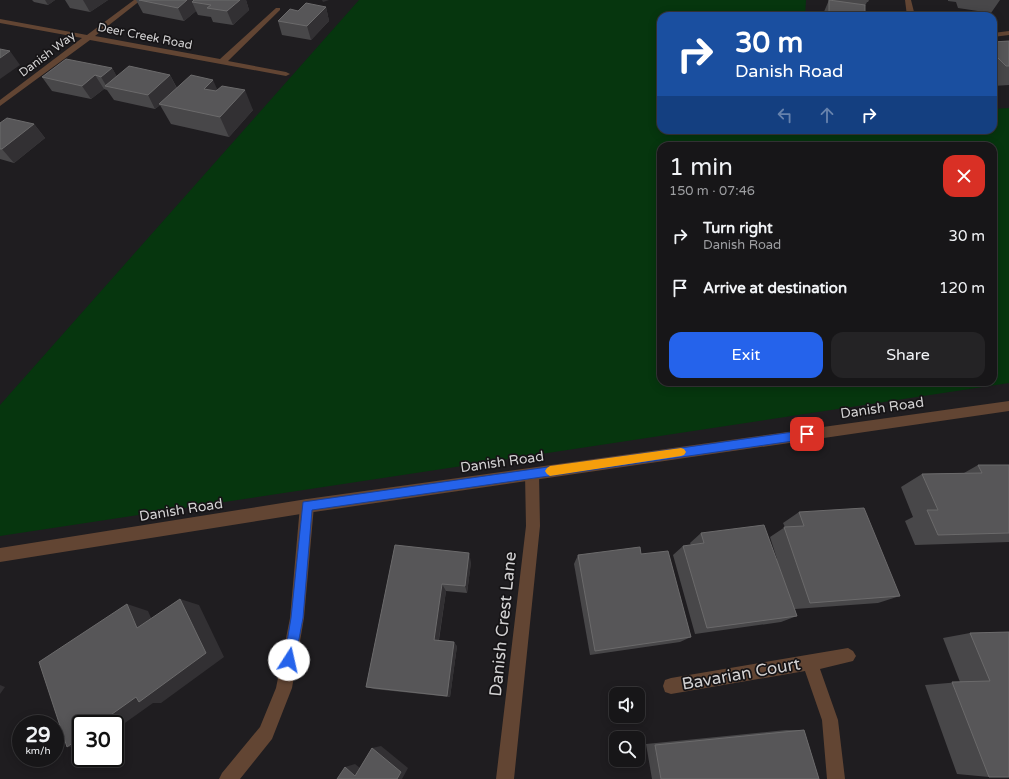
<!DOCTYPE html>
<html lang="en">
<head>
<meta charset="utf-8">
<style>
  :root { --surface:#171618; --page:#242325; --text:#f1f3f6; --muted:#9e9fa2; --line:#363537; --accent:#2563eb }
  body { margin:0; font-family:"Varela Round",sans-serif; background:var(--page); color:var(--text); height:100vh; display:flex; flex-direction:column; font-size:15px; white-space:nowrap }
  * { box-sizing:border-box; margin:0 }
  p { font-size:13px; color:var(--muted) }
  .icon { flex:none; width:22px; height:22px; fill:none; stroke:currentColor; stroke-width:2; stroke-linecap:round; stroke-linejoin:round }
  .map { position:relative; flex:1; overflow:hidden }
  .sheet { position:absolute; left:657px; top:142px; width:340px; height:244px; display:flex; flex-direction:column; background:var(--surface); border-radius:12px; box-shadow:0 2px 10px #0003,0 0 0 1px var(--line) }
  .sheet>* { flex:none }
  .guide { position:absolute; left:657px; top:12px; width:340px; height:122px; border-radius:12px; box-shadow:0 2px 10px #0003,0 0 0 1px var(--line); background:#1a4fa0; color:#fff; overflow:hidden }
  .fabs { position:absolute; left:609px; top:687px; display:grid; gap:8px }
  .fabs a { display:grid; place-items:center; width:36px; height:36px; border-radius:8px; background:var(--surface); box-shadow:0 2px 10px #0003,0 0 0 1px var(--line); font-size:20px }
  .speed { position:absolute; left:12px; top:715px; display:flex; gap:8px; font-size:20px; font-weight:700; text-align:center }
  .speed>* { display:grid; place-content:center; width:52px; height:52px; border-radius:50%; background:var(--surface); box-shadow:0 2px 10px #0003,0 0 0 1px var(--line); line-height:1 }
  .speed small { font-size:10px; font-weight:400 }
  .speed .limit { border:2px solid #111; border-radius:6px; background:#fff; color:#111 }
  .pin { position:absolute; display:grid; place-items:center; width:34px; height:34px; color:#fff; margin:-17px; border-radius:8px; box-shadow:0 2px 6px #0006 }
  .me { position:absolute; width:44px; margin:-22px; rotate:10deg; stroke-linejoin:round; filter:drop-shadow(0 0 3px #0008) }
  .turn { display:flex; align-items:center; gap:14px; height:84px; padding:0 12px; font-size:18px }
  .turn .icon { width:52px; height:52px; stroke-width:2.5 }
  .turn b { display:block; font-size:28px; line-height:34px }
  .lanes { display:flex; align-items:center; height:38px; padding:0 12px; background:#0003; justify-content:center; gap:20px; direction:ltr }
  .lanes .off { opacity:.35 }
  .round { display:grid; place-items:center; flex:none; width:42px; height:42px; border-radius:12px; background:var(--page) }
  .overview { display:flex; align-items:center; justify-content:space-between; height:68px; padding:0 12px }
  h1 { font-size:24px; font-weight:600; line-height:30px }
  .primary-button { display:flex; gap:8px; margin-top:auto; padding:8px 12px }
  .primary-button a { flex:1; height:46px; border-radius:12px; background:var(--accent); color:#fff; font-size:16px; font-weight:600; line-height:46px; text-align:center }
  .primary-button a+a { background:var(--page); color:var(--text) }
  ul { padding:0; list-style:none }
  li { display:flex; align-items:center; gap:12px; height:52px; padding:0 12px }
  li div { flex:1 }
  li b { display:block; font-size:15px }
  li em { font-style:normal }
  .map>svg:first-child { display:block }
  .green { fill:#06360e; fill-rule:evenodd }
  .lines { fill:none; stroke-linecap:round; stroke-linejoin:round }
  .minor { fill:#624533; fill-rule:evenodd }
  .tertiary { fill:#624533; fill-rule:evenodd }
  .wall { fill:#484749 }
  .shaded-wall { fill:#323033 }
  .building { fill:#575658; stroke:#6b6a6b }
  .route { fill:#2563eb; stroke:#184099 }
  .slow { fill:#f59e0b }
  .labels { text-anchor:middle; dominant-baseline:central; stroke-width:3.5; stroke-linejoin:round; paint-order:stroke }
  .far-street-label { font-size:12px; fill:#d3d2d3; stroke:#161416 }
  .street-label { font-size:14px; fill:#d3d2d3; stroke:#161416 }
  .near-street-label { font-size:17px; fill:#d3d2d3; stroke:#161416 }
</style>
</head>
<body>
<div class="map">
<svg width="1009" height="779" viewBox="0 0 1009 779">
  <rect width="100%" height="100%" fill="#1f1d20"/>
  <path class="green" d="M359 0H806L805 16H661V130H993V109L1009 108V383L0 536V405ZM661 146H993V382H661Z"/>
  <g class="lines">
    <g class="minor">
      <path d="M134 0H141L95 36 220 59 276 8H280V10L228 61 286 72 290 74 286 76 90 40 0 106V100L82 38 0 23V19L87 35Z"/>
      <path d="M905 0H911L915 16H907Z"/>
      <path d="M1009 31V35L993 37V33Z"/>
      <path d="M532 468 537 470 539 474 540 526 514 779H496L526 526 525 474 527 470Z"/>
      <path d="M307 499 312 501 314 506 304 618 292 688 272 739 240 779H219L222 773 260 727 276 688 290 618 300 506 302 501Z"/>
      <path d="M848 648 853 651 856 656 853 661 820 669 838 720 845 779H827L822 720 805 671 671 694 665 692 663 686 665 680 671 678Z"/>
    </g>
    <path class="tertiary" d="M1009 401V411L307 513 0 562V548L307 499Z"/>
  </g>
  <g class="wall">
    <path d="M32 0H55L48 5 34 2Z"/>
    <path d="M65 0H108L90 12 70 8Z"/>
    <path d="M136 0H192L193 1 194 0H246L249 10 233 25 213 22 211 17 198 15 196 11 184 21 143 13Z"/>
    <path d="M829 0 834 1V0H869L868 2H867L865 6V16H823V14Z"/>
    <path d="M948 0H1000L991 13 958 8 956 2 948 1Z"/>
    <path d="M326 7 329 21 311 40 282 35 278 21 298 11Z"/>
    <path d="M1009 41V85L993 86V42Z"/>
    <path d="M112 68 117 77 170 75 177 88 218 90 253 110 229 137 171 124 160 105 155 109 114 100 107 90 104 89 91 99 52 91 42 77Z"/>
    <path d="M0 123 34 124 45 138 14 163 0 159Z"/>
    <path d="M978 465H1009V542L915 545 905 521 913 517 901 487 922 474 964 473Z"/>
    <path d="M799 512 900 596 878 603 795 609 797 616 781 622 695 634 673 555 683 546 691 545 690 543 701 533 777 559 770 537 785 527 783 523Z"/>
    <path d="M395 545 471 562 467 593 446 591 439 640 457 646 450 697 374 689 366 687Z"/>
    <path d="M641 554 691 637 680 642 590 655 574 564 578 555Z"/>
    <path d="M1009 632 989 777 957 774 925 685 960 682 943 638 970 633Z"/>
    <path d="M786 730H804L819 779H652L646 744Z"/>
  </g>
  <g class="shaded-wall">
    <path d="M45 0H55L48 5Z"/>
    <path d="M83 0H108L90 12Z"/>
    <path d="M185 0H192L193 2H192L196 11 184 21 178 8Z"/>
    <path d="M240 0H246L249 10 233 25 227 11Z"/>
    <path d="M322 0H329L323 2Z"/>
    <path d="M326 7 329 21 311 40 307 26Z"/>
    <path d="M10 51 20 65 0 79V58Z"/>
    <path d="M112 68 120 82 107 87 101 77Z"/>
    <path d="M95 75 104 89 91 99 82 86Z"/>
    <path d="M170 75 177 89 159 104 160 105 155 109 148 95Z"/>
    <path d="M213 80 222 100 204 89Z"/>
    <path d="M245 90 253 110 229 137 220 117Z"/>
    <path d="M34 124 45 138 14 163 2 149Z"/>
    <path d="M469 553 471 562 467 593 465 586Z"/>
    <path d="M442 584 446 591 438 644 434 640Z"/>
    <path d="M180 599 199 605 224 657 161 703H153L115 730V724H98Z"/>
    <path d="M127 604 148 611 158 634 137 628Z"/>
    <path d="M454 642 457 646 450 697 447 696Z"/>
    <path d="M0 685 5 687 0 694Z"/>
    <path d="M81 737V746L67 747Z"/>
    <path d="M381 746 408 768 402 779H397L372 748Z"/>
    <path d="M355 764 365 772 355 776 345 767Z"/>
  </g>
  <g class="building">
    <path d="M139 0H187L178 8Z"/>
    <path d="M194 0H240L227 11 207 8 211 5 192 2Z"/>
    <path d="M829 0 865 5V16L860 15V16H829Z"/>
    <path d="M306 3 326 7 307 26 278 21 290 9 298 11Z"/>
    <path d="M1009 41V66H1006L993 53V52H998L993 47V42Z"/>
    <path d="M0 49 10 51 0 58Z"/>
    <path d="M66 59 112 68 101 77 95 75 82 86 42 77Z"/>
    <path d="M129 66 170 75 148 95 105 86Z"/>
    <path d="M191 75 213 80 204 89 216 91 222 86 245 90 220 117 159 104Z"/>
    <path d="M7 118 34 124 2 149H0V123Z"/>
    <path d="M978 465H1009V533L938 535 927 510H938L922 474 982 473Z"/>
    <path d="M864 508 900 596 810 603 784 527 804 526 799 512Z"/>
    <path d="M764 525 797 616 707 628 683 546 704 543 701 533Z"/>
    <path d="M395 545 469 553 465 586 442 584 434 640 454 642 447 696 366 687Z"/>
    <path d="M640 547 641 554 668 551 691 637 595 651 578 555Z"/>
    <path d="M180 599 206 653 139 702 136 697 98 724H81V737L67 747 39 662 127 604 137 628Z"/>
    <path d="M1009 632V777H989L952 682 990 681 970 633Z"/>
    <path d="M804 730 819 779H661L655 745Z"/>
    <path d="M372 748 401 772 397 779H337L345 767 355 776Z"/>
  </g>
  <path class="route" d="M807 430 811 431 812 434 811 437 807 439 312 510 303 618 295 660 294 664 289 666 285 664 284 660 291 618 303 502Z"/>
  <path class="slow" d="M681 448 684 449 686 452 684 455 681 456 550 476 547 474 545 471 547 468 550 466Z"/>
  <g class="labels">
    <g class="far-street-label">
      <text transform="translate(145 36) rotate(11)">Deer Creek Road</text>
      <text transform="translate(47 54) rotate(-37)">Danish Way</text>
    </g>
    <g class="street-label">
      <text transform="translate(882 408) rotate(-8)">Danish Road</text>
      <text transform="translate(502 462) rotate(-8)">Danish Road</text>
      <text transform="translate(181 510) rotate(-9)">Danish Road</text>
    </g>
    <g class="near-street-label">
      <text transform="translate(503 624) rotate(-84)">Danish Crest Lane</text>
      <text transform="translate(741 674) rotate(-10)">Bavarian Court</text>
    </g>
  </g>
</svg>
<div class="fabs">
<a><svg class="icon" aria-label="sound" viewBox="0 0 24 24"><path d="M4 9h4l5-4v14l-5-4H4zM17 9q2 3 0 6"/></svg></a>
<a><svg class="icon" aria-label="search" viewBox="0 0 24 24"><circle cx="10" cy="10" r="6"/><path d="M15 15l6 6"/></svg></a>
</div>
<div class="speed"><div>29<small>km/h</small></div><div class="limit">30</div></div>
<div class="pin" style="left:807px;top:434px;background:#d93025"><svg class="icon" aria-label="arrive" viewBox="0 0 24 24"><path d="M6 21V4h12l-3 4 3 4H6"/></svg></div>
<svg class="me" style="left:289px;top:660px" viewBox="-20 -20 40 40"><circle r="19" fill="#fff"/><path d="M0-13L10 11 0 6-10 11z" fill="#2563eb"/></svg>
<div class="guide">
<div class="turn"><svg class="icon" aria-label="right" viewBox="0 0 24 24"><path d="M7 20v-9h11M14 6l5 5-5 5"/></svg><div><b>30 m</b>Danish Road</div></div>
<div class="lanes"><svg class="icon off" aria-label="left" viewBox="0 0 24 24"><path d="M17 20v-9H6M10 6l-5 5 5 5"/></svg><svg class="icon off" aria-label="ahead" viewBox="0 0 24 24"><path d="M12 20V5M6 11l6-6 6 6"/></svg><svg class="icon" aria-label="right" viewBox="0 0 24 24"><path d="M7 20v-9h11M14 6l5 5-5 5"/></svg></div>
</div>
<section class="sheet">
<div class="overview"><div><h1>1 min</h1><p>150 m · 07:46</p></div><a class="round" style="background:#d93025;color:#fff"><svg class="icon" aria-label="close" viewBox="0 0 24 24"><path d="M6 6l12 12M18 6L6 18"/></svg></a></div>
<ul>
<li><svg class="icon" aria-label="right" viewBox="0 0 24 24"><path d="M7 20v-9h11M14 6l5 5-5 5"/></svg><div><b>Turn right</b><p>Danish Road</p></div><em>30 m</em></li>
<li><svg class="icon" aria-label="arrive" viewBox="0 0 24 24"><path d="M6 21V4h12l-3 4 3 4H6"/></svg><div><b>Arrive at destination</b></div><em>120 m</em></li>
</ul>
<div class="primary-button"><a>Exit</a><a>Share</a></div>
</section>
</div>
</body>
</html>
